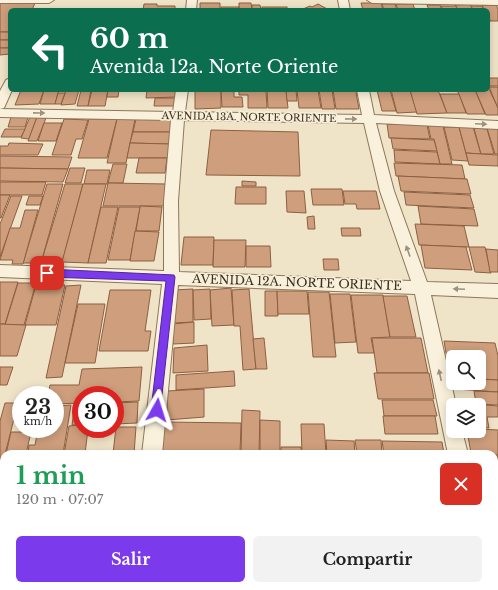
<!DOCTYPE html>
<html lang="es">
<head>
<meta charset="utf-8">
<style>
  :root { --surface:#fff; --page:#f2f2f2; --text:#222; --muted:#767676; --accent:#7c3aed }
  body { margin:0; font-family:"Libre Baskerville",serif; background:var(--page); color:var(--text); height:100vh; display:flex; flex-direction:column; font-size:15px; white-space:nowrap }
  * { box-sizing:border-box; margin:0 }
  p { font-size:13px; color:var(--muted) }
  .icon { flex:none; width:22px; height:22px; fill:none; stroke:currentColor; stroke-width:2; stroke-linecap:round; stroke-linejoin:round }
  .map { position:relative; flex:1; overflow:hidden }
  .drawer { position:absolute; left:0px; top:450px; width:498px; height:140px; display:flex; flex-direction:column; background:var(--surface); border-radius:12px 12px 0 0; box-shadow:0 2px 10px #0003 }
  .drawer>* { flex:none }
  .hud { position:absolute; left:8px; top:8px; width:482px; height:84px; border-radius:6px; box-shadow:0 2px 10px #0003; background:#0b6e4f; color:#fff; overflow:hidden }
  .fabs { position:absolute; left:446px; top:350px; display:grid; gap:8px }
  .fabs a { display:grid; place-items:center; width:40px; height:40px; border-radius:6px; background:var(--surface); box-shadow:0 2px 10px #0003; font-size:20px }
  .speed { position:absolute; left:12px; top:386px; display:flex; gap:8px; font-size:20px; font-weight:700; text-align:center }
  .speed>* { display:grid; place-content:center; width:52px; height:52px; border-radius:50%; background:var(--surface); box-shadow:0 2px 10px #0003; line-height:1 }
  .speed small { font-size:10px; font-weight:400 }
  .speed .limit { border:6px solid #d22; background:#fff; color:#111 }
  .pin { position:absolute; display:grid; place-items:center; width:34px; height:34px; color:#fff; margin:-17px; border-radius:8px; box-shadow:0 2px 6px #0006 }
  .me { position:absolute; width:44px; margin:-22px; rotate:6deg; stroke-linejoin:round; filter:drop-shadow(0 0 3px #0008) }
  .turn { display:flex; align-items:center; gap:14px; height:84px; padding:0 16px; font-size:18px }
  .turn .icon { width:52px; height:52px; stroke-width:2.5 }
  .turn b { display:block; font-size:28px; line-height:34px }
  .round { display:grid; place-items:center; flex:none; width:42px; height:42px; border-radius:6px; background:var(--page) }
  .overview { display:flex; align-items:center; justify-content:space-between; height:68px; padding:0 16px }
  h1 { font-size:24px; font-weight:700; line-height:30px; color:#1e9e55 }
  .primary-button { display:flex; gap:8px; margin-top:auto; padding:8px 16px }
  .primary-button a { flex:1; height:46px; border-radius:6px; background:var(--accent); color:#fff; font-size:16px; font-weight:700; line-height:46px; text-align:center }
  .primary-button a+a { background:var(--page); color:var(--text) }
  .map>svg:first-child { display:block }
  .building { fill:#cf9f7d; stroke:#8d5f41 }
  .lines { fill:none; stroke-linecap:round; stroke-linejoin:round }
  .street-casing { stroke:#8d765c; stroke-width:2 }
  .street { fill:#faf1dc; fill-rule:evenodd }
  .oneway { fill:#9c907e }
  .route { fill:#7c3aed; stroke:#51269a }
  .labels { text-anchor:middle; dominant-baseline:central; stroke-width:3.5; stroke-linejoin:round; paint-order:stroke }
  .far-street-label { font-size:10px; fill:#3d2e20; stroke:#f7eed8 }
  .street-label { font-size:12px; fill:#3d2e20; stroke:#f7eed8 }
</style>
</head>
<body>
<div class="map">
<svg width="498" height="590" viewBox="0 0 498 590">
  <rect width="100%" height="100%" fill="#f0e4c8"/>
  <g class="building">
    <path d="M0 3H35L32 10H10V32H0Z"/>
    <path d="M200 3H220V10H203V9H200Z"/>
    <path d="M239 3H251L252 10H239Z"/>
    <path d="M361 3H381L383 10H363Z"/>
    <path d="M144 4H157V6H175V10H143Z"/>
    <path d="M318 4 329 10 303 9 310 6 312 7Z"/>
    <path d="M382 4H395L397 10H384Z"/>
    <path d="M396 4H413L415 10H398Z"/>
    <path d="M470 4 473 10H458L455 5Z"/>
    <path d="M252 5H260L261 10H252Z"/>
    <path d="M427 5H440L442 10H429Z"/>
    <path d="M482 5H496L498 9V21H490L488 10H484Z"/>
    <path d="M441 6H456L458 10H443Z"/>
    <path d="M471 6H482L484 10H473Z"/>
    <rect x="221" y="7" width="18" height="3"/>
    <rect x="262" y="7" width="25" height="3"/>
    <rect x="0" y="32" width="10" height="8"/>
    <rect x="0" y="40" width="10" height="8"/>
    <path d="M0 48H10V54L0 55Z"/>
    <rect x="488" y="78" width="10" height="8"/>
    <path d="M488 87 498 108V115H486L475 90H488Z"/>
    <path d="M489 87H498V108Z"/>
    <path d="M21 90H44L39 104 15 105Z"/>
    <path d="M44 90H59L55 104H40Z"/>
    <path d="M66 90H79L75 104 61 105Z"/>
    <path d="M81 90H91L88 106H77Z"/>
    <path d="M92 90H108L105 106H88Z"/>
    <path d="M108 90H119L118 97H107Z"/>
    <path d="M147 90H176V97L146 98Z"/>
    <path d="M195 90H221V108L195 109Z"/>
    <path d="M221 90H234V97H242L243 107H222Z"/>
    <path d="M239 90H266L267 108H248V95H239Z"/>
    <path d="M267 90H286L288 108H268Z"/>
    <path d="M286 90H296L297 101H287Z"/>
    <path d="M297 90H318L321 108H299Z"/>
    <path d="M319 90H332L335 109H322Z"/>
    <path d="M333 90H360L361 93H356L359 109H336Z"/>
    <path d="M377 90H390L396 111H382Z"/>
    <path d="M391 90H410L417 112 397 113Z"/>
    <path d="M410 90H438L447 113 417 114Z"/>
    <path d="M457 90H475L485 114H467Z"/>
    <path d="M58 93H65L61 104H55Z"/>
    <path d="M440 94H459L466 113H447Z"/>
    <path d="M155 98H175L174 106H154Z"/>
    <path d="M11 117H28L25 127H8Z"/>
    <path d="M30 117H37L29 139 21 138Z"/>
    <path d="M37 117 46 118 37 141H28Z"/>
    <path d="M64 119 88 120 82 139H76L71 155H52Z"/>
    <path d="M89 119H117L107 158H78Z"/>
    <path d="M117 119H135L126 163H107Z"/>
    <path d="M136 119H172L170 132H133Z"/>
    <path d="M44 123H62L56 141H38Z"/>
    <path d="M387 124 427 125 430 139 389 138Z"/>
    <path d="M428 125 443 126 452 164H440L434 139H431Z"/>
    <path d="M444 127H459L468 161 452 160Z"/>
    <path d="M459 127H473L481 154 466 153Z"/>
    <path d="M474 128 487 129 494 154H481Z"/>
    <path d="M487 128 498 129V154H495Z"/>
    <path d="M5 129H25L21 137H1Z"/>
    <path d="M211 130 298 132 300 176 206 175Z"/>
    <path d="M133 132H171L169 144 130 143Z"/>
    <path d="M391 138 434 140 437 151 393 149Z"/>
    <path d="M9 143 43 144 38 155H0V146H8Z"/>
    <path d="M130 143 170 144 168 158H127Z"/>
    <path d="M394 150 437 152 440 164 395 162Z"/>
    <path d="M466 153 498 155V166L469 165Z"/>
    <path d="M0 156 72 157 68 169 0 168Z"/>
    <path d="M139 158H167L165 173H136Z"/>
    <path d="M394 163 462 165 465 179 396 176Z"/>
    <path d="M113 164H127L123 183H108Z"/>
    <path d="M0 168 68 169 63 182 0 181Z"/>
    <path d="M70 168H85L81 183H65Z"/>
    <path d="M87 170H110L107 184H84Z"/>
    <path d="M398 176 467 179 471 194 401 191Z"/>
    <path d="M242 181 256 182V186H242Z"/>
    <path d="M0 182H46L42 195H0Z"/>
    <path d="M108 183 167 184 164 206H103Z"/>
    <path d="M47 184H63L41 263H23Z"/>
    <path d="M65 184H83L62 263H41Z"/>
    <path d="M83 184H106L88 263 62 262Z"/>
    <path d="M236 187H266V204H235Z"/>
    <path d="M311 189H342L344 205H313Z"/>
    <path d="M286 191H304L306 213 287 212Z"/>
    <path d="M343 191H376L380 209H357L356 204H345Z"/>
    <path d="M404 192 470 195 474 208 406 205Z"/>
    <path d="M0 195H10L1 218H0Z"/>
    <path d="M11 196H22L0 257V224Z"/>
    <path d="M29 196H43L40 205H26Z"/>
    <path d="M140 206 162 207 159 231H136Z"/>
    <path d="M418 206 474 209 478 226 421 224Z"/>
    <path d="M101 207H118L106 263H88Z"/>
    <path d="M119 207H140L130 260H108Z"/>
    <path d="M25 210H38L23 264H12L13 260H0L10 228H20Z"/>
    <path d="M314 216 315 229H308L307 217Z"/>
    <path d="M415 224 464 226 469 247 419 245Z"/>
    <path d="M341 228H360L361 236H342Z"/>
    <path d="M135 231 159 232 154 261H130Z"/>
    <path d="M184 237H214L213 265H181Z"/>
    <path d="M214 240H246L245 267H213Z"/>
    <path d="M421 245 466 247 472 270 425 268Z"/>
    <path d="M246 246H270L271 267H246Z"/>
    <path d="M469 247H485L491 273 475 272Z"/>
    <path d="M486 249 498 250V272H490Z"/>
    <path d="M323 259H338L339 270H324Z"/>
    <path d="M0 282H18L5 324H0Z"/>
    <path d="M18 283H36L24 325H5Z"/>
    <path d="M36 285H65L56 325H25Z"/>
    <path d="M81 285 62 377 46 378 66 286Z"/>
    <path d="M231 288 234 325 212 326 210 290Z"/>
    <path d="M193 289V322L173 323V290Z"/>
    <path d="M210 289 211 319 194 320 193 290Z"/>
    <path d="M249 289 256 369 243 370 240 326H234L232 290Z"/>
    <path d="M110 290H151L145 331H151L148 351H99Z"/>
    <path d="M265 291H277L278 316H265Z"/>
    <path d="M277 291H307L309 314H278Z"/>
    <path d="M308 292H329L336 357H313Z"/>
    <path d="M330 294H350L356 342 335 343Z"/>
    <path d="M351 295H383L390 337 371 338 374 353H358Z"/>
    <path d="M383 296H407L416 337H390Z"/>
    <path d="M78 304H105L95 363H65Z"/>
    <path d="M194 322V343L173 344V324Z"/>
    <path d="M0 324 26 325 17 356H0Z"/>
    <path d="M264 338 267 369H256L253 339Z"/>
    <path d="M372 338H421L428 373H377Z"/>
    <path d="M444 341 495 343 498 356V380L479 379V357H453V377H450Z"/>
    <path d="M207 345 208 371 173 373 174 348Z"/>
    <path d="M0 367H13L7 385H0Z"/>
    <path d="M142 367 139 401 115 402V395H81V403L55 404V395H48L50 385H79L82 369Z"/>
    <path d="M234 371 235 386 176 390V375Z"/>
    <path d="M374 373H429L434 399H378Z"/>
    <path d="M479 379 498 380V392L456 389 455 383H479Z"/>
    <path d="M204 389V417L167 420V391Z"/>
    <path d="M474 391 498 392V405L476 404Z"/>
    <path d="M382 400H433L437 416H384Z"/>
    <path d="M138 402 137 423 115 424V403Z"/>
    <path d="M5 403H18L0 474V421Z"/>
    <path d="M459 403 498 406V417H487L489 428 479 427V405H459Z"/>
    <path d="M75 404H81V425H72Z"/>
    <path d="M71 405 63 454H28L29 445H35L38 429H55V406Z"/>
    <path d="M242 410 260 411 259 454H241Z"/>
    <path d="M383 416H435L438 434H385Z"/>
    <path d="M260 420 280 421V454H260Z"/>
    <path d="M165 422 241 423 240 454H161Z"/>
    <path d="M301 424H324L326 454H302Z"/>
    <path d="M81 425V429H88L85 454H64L69 426Z"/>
    <path d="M116 427H136L134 454H113Z"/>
    <path d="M479 429 498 430V455L471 453 467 431H479Z"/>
    <path d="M11 432H31L26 454H6Z"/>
    <path d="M326 440 354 441 355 454H327Z"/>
    <path d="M355 440H381L382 454H357Z"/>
    <path d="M382 441 442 442 444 454H384Z"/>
    <path d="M281 447H301L302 454H281Z"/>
    <path d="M494 455 498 456V518L494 517Z"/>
    <path d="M4 460V499H0V476Z"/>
    <path d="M0 571H4V586H21L20 590H0Z"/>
    <path d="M21 586H46L45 590H20Z"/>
    <rect x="60" y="586" width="24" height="4"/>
    <path d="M94 586H118L117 590H93Z"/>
    <rect x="150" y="586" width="31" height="4"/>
    <rect x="181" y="586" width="26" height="4"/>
    <rect x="208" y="586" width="38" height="4"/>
    <rect x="248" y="586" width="28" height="4"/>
    <rect x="277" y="586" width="21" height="4"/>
    <rect x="299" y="586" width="33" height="4"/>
    <path d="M407 586H425L426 590H407Z"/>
    <path d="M425 586H447V590H426Z"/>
  </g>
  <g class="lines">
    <g class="street-casing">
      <g id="street">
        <path d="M0 0H54L49 3H0Z"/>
        <path d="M187 0H197L196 10H186Z"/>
        <path d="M338 0H348L350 10H340Z"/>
        <path d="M367 0H498V5L372 3Z"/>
        <path d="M10 78V90H12L4 108 0 109V91L6 80Z"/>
        <path d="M176 90H188L185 112 362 115 357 90H369L374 115 498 121V129L376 123 394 191 427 282 498 284V298L431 295 456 405H453V431H462L468 454H448L415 294 178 285 162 454H142L162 284 0 277V265L164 271V201L171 120 0 117V109L173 112ZM184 120 364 123 380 191 411 281 179 272 178 201Z"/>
        <rect x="0" y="519" width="4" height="20"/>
        <path d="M494 534 498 535V557L494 556Z"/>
        <path d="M494 577 498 581V590H479L478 586H494Z"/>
        <rect x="127" y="586" width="22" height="4"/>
      </g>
    </g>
    <use href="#street" class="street"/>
  </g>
  <defs><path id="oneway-solid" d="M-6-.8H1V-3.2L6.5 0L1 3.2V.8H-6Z"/></defs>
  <g class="oneway">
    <use href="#oneway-solid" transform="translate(39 113) rotate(1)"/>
    <use href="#oneway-solid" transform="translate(351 119) rotate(1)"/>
    <use href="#oneway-solid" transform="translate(481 124) rotate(2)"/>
    <use href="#oneway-solid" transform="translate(408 251) rotate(-110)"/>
    <use href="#oneway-solid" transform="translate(459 289) rotate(-177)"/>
    <use href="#oneway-solid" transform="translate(440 375) rotate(-102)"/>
  </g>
  <path class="route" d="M47 269 174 275 175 277 160 413 157 415 153 413 151 410 166 281 47 277 42 273Z"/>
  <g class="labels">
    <g class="far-street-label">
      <text transform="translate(249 117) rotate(1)">AVENIDA 13A. NORTE ORIENTE</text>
    </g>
    <g class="street-label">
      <text transform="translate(297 282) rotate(2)">AVENIDA 12A. NORTE ORIENTE</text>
    </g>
  </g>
</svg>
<div class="fabs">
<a><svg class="icon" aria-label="search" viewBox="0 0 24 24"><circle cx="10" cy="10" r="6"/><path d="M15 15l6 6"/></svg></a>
<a><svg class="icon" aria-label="layers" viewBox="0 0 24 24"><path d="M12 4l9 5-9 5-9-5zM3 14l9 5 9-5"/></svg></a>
</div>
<div class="speed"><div>23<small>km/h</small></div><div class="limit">30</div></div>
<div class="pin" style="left:47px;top:273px;background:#d93025"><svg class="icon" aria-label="arrive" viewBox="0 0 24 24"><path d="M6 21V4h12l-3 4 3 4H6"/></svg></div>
<svg class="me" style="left:157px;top:410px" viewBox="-20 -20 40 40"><path d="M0-17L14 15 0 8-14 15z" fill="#7c3aed" stroke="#fff" stroke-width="4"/></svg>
<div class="hud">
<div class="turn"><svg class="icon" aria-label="left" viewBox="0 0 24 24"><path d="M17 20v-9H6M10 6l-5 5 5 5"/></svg><div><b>60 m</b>Avenida 12a. Norte Oriente</div></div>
</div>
<section class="drawer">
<div class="overview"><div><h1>1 min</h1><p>120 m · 07:07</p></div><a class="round" style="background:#d93025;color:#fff"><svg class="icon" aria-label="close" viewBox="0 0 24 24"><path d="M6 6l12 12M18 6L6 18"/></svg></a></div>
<div class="primary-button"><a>Salir</a><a>Compartir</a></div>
</section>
</div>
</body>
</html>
